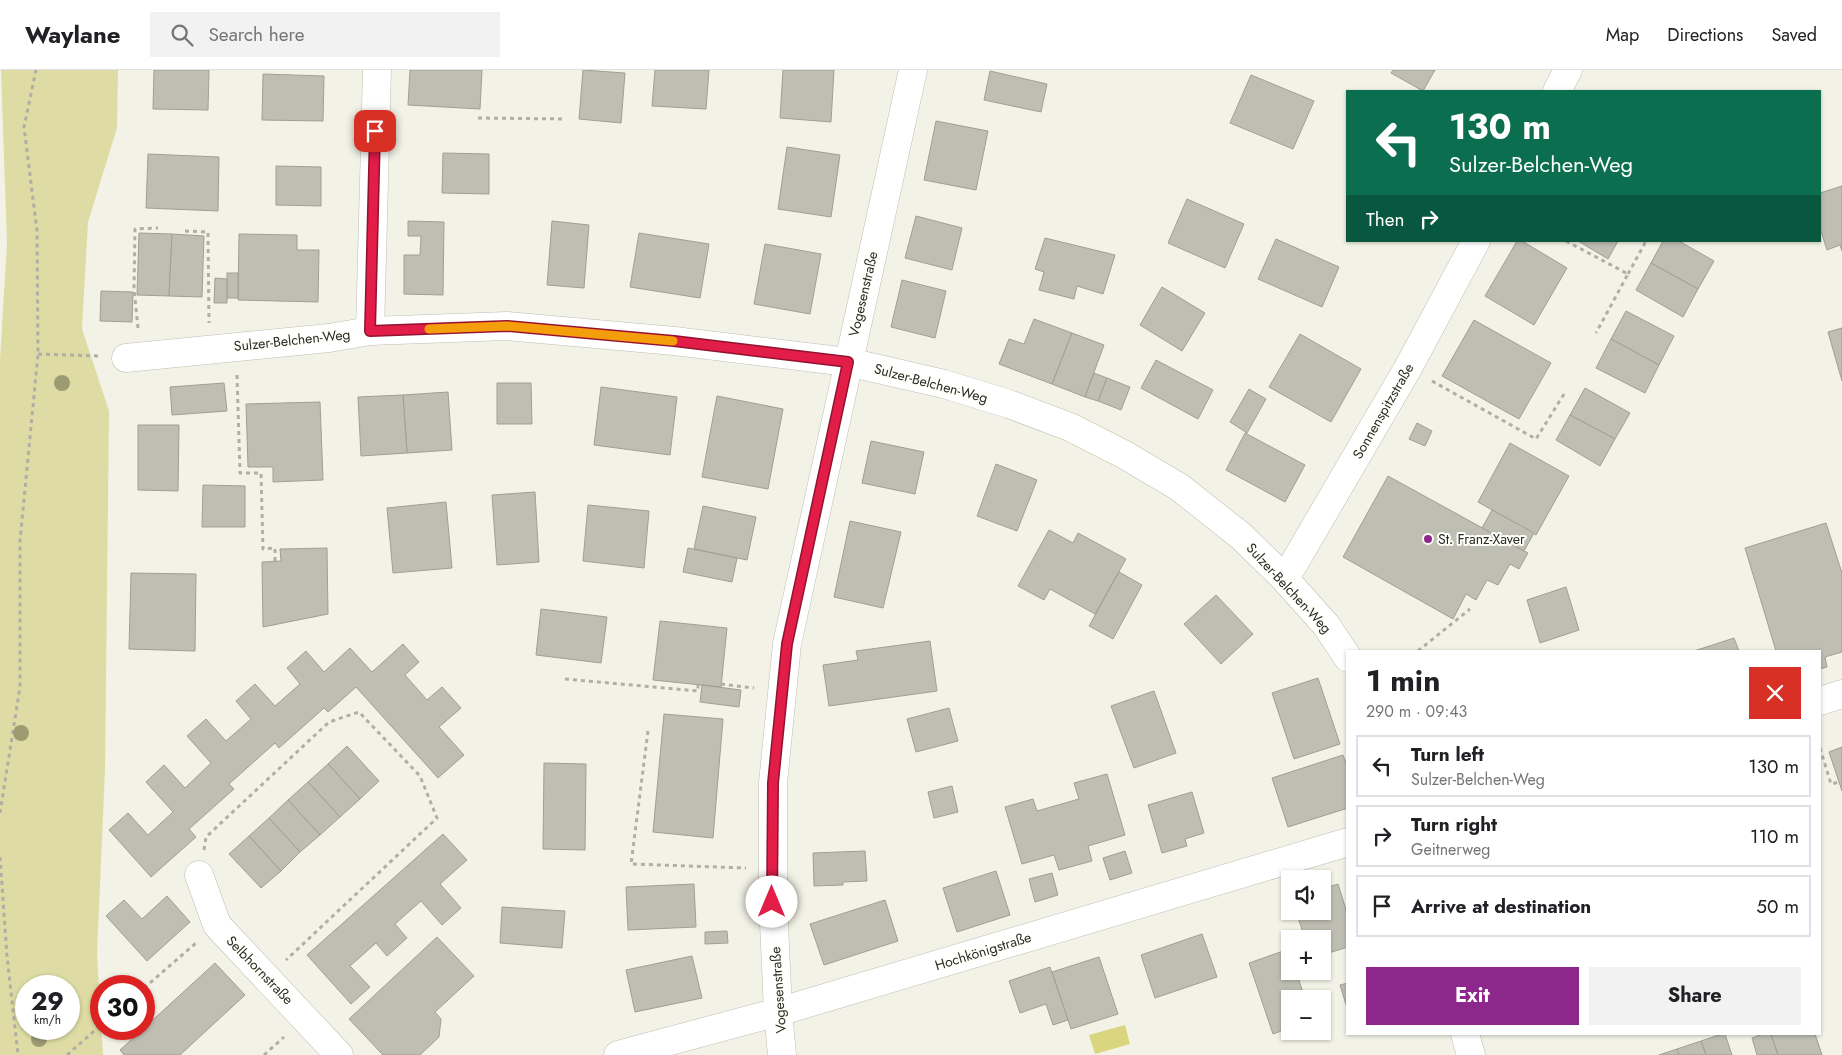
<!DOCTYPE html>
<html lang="en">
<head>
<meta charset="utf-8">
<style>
  :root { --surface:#fff; --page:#f2f2f2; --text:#202124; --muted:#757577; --line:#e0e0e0; --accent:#8e278c }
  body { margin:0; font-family:Jost,sans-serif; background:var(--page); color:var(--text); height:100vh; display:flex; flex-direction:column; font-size:19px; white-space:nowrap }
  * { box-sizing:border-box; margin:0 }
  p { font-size:16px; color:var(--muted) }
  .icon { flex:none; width:28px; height:28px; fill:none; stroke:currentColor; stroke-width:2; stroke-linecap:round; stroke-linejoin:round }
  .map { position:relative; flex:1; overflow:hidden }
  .sheet { position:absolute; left:1346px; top:580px; width:475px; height:385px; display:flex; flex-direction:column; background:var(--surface); border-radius:0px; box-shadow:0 1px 4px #0004 }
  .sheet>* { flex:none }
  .guide { position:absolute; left:1346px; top:20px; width:475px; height:152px; border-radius:0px; box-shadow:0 1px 4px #0004; background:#0b6e4f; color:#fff; overflow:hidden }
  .controls { position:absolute; left:1281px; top:800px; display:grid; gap:10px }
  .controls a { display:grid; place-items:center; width:50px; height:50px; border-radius:0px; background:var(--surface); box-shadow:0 1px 4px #0004; font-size:25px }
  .speed { position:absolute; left:15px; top:905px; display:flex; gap:10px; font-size:25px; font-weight:700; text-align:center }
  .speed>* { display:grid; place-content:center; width:65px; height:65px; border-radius:50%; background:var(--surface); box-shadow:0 1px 4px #0004; line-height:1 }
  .speed small { font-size:12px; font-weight:400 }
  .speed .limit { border:8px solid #d22; background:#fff; color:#111 }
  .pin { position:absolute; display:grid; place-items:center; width:42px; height:42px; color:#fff; margin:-21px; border-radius:10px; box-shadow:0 2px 8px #0006 }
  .me { position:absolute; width:55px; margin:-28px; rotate:0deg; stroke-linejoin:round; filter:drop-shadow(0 0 4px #0008) }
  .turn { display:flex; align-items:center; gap:18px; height:105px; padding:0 20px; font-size:22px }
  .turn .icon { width:65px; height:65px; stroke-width:2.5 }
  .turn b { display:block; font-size:35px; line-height:42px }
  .then { display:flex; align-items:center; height:48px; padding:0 20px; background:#0003; gap:10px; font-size:19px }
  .round { display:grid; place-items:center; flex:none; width:52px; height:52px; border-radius:0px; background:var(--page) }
  .headline { display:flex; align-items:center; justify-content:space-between; height:85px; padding:0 20px }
  h1 { font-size:30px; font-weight:700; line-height:38px }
  .cta { display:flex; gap:10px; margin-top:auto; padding:10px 20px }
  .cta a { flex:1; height:58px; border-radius:0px; background:var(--accent); color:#fff; font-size:20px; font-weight:700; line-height:58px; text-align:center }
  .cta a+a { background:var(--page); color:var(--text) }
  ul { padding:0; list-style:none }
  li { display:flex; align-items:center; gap:15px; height:62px; margin:0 10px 8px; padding:0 10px; border:2px solid var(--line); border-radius:0px }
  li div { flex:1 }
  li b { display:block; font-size:19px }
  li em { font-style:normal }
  header { display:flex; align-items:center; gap:30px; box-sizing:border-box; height:70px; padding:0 25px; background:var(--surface); border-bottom:1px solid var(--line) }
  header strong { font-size:24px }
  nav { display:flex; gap:28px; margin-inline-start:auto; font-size:18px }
  .search { width:350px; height:45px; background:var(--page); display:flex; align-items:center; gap:12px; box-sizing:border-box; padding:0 18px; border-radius:0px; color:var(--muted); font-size:19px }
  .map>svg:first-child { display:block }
  .green { fill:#dedca4; fill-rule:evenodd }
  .water { fill:#d9d67f }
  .building { fill:#bebeb3; stroke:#9f9f94 }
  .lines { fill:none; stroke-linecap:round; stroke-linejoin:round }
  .minor-casing { stroke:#bebeb3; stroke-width:29 }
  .path { stroke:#afafa5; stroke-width:3; stroke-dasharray:4 4; stroke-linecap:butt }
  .minor { stroke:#fff; stroke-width:28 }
  .tree { fill:#9d9b72 }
  .route-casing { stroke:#92132f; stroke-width:12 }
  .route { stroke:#e11d48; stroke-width:9 }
  .slow { stroke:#f59e0b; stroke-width:9 }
  .poi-dot { fill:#8e278c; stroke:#fffffa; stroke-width:2 }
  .labels { text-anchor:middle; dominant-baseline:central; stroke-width:4; stroke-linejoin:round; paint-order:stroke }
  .street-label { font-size:14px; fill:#2b2b27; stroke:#fffffa }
  .poi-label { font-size:14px; fill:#2b2b27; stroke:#fffffa; text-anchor:start }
</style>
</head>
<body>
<header>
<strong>Waylane</strong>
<div class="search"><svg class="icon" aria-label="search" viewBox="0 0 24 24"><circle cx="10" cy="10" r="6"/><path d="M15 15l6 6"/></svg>Search here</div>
<nav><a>Map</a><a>Directions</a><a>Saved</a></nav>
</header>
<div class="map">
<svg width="1842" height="985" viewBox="0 0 1842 985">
  <rect width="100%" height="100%" fill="#f2f2e6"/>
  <path class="green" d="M1 0H118L117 58 88 152 82 259 109 341 105 700 97 883 103 985H0V290L7 174ZM26 916H69V959H26Z"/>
  <path class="water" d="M1125 955 1130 974 1095 984 1089 965Z"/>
  <g class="building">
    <path d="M154 0H209L208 40 153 39Z"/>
    <path d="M410 0H482L480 39 408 35Z"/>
    <path d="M583 0 625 3 621 53 579 49Z"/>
    <path d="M655 0H709L706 39 652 36Z"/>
    <path d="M783 0H834L831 52 780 48Z"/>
    <path d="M1393 0H1435L1423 21 1391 3Z"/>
    <path d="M990 1 1047 14 1041 42 984 30Z"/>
    <path d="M263 4 324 6 323 51 262 50Z"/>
    <path d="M1251 5 1314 31 1293 79 1230 53Z"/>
    <path d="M936 51 988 61 976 120 924 110Z"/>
    <path d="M787 77 840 85 831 147 778 139Z"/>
    <path d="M443 83 489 84V124L442 123Z"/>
    <path d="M148 84 219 87 218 141 146 138Z"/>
    <path d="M276 96 321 97V136L276 135Z"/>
    <path d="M1842 116V181L1840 175 1827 180 1820 158V123Z"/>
    <path d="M1187 129 1244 154 1225 198 1168 173Z"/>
    <path d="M916 146 962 158 952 200 905 188Z"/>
    <path d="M408 151 444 152 443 225 404 224V185H420L421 166H408Z"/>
    <path d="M552 151 589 155 584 218 547 215Z"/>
    <path d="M139 163 172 164 169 226 137 225Z"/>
    <path d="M639 163 709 174 700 228 630 217Z"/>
    <path d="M172 164 204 166 202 227 169 226Z"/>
    <path d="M239 164 297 165V180H319L318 232 238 230Z"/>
    <path d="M1045 168 1115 185 1103 224 1077 216 1074 229 1039 220 1044 202 1035 199Z"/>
    <path d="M1276 169 1339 197 1322 237 1258 209Z"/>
    <path d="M1517 171H1522L1567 198 1534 255 1485 226Z"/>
    <path d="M1578 171H1618L1608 189Z"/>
    <path d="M1663 171H1679L1714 191 1698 219 1651 193Z"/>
    <path d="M765 174 821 184 810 244 754 234Z"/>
    <path d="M1651 193 1698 219 1683 247 1636 220Z"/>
    <rect x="227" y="203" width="11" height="25"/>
    <path d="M215 208 227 209V233H214Z"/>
    <path d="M902 210 946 221 935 268 891 257Z"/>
    <path d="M1162 217 1205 243 1182 281 1140 255Z"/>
    <path d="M101 221 133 222 132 252 100 251Z"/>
    <path d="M1626 241 1674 266 1659 295 1611 269Z"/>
    <path d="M1034 249 1072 263 1052 314 999 294 1009 269 1024 274Z"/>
    <path d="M1474 250 1551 293 1519 349 1442 306Z"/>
    <path d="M1842 258V311L1828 262Z"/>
    <path d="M1072 263 1104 275 1085 327 1052 314Z"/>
    <path d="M1300 264 1361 299 1331 352 1269 317Z"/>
    <path d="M1611 269 1659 295 1645 323 1596 298Z"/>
    <path d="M1156 290 1213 320 1198 349 1141 318Z"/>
    <path d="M1094 303 1107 308 1098 331 1085 327Z"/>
    <path d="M1107 308 1130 317 1121 340 1098 331Z"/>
    <path d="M224 313 227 341 172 345 170 317Z"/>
    <path d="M497 313H531L532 354H497Z"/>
    <path d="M601 317 677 327 670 385 594 375Z"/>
    <path d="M1585 318 1630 343 1615 369 1570 345Z"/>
    <path d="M1249 319 1266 329 1247 363 1230 352Z"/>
    <path d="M448 322 452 380 407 383 403 325Z"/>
    <path d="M403 325 407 383 361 386 358 327Z"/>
    <path d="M717 326 783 339 768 419 702 407Z"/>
    <path d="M320 332 323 410 273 412V397H248L246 334Z"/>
    <path d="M1570 345 1615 369 1600 396 1556 370Z"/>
    <path d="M1417 353 1432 361 1425 376 1409 369Z"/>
    <path d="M138 355H179L178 421 138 420Z"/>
    <path d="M1245 363 1305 395 1285 432 1226 400Z"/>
    <path d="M871 371 924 382 915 424 862 413Z"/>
    <path d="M1510 373 1569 406 1536 465 1478 432Z"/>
    <path d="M996 394 1037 410 1017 461 977 446Z"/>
    <path d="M1388 406 1528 483 1519 499 1510 494 1498 515 1487 510 1476 530 1466 524 1453 549 1343 487Z"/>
    <path d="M203 415 245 416V457H202Z"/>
    <path d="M535 422 539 492 497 495 492 425Z"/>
    <path d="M446 432 452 498 393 503 387 438Z"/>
    <path d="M588 435 649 441 644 498 583 491Z"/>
    <path d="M703 436 756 447 747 490 694 479Z"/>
    <path d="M1492 440 1534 463 1524 481 1482 458Z"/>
    <path d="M850 451 901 462 883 538 834 527Z"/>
    <path d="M1826 453 1842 503V582L1825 587 1827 597 1820 599V581H1776L1745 478Z"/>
    <path d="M1049 460 1073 473 1078 463 1126 489 1095 544 1050 519 1044 530 1018 516Z"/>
    <path d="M327 478 328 544 263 557 262 492 281 491 280 479Z"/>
    <path d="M688 478 737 488 732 512 683 502Z"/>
    <path d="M1119 502 1142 515 1113 569 1089 556Z"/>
    <path d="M131 503 196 504 195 581 129 579Z"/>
    <path d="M1566 517 1579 560 1540 573 1527 530Z"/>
    <path d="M1216 525 1253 564 1221 594 1184 554Z"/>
    <path d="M541 539 607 547 601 593 536 585Z"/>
    <path d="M660 551 727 558 721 617 653 610Z"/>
    <path d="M1734 568 1739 581H1694Z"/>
    <path d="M930 571 937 621 829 636 823 595 858 590 856 581Z"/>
    <path d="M403 574 419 592 405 605 427 630 442 617 461 638 439 657 464 685 438 708 356 617 328 642 324 638 279 678 275 673 229 714 234 719 189 759 196 767 151 807 109 760 128 743 148 765 173 742 146 712 164 695 185 718 211 693 187 666 206 649 226 671 251 649 236 631 255 614 275 636 300 614 287 598 306 581 324 602 350 578 372 602Z"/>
    <path d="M1318 608 1340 674 1294 689 1272 623Z"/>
    <path d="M702 615 741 620 739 637 700 632Z"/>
    <path d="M1154 621 1176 683 1134 698 1111 636Z"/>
    <path d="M949 638 958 671 916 682 907 649Z"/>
    <path d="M664 644 723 649 713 768 653 762Z"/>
    <path d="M347 676 379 711 360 729 328 694Z"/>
    <path d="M1842 677V721L1829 682Z"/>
    <path d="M1343 685 1348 698V738L1288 757 1272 708Z"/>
    <path d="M544 693 586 694 585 780 543 779Z"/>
    <path d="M328 694 360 729 340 747 308 712Z"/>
    <path d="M1107 704 1125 765 1088 776 1092 791 1059 800 1054 785 1022 794 1005 737 1033 729 1037 741 1079 729 1074 713Z"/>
    <path d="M308 712 340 747 320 765 288 730Z"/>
    <path d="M952 716 958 742 934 748 928 722Z"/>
    <path d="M1192 722 1204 763 1185 769 1187 776 1162 783 1148 735Z"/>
    <path d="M288 730 320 765 300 782 269 748Z"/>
    <path d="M269 748 300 782 281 801 249 766Z"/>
    <path d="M443 764 467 790 440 814 461 838 442 855 421 831 395 854 407 868 387 886 376 873 350 896 370 917 351 934 307 885Z"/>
    <path d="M249 766 281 801 261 818 229 784Z"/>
    <path d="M865 781 867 811 843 812V815L814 816 813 783Z"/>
    <path d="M1125 781 1132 803 1110 810 1103 788Z"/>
    <path d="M996 801 1010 845 957 862 943 818Z"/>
    <path d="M1052 803 1058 825 1035 832 1029 809Z"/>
    <path d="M694 814 696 857 628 860 626 817Z"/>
    <path d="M1338 814 1348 846V877L1322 885V869H1305L1296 841H1322V819Z"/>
    <path d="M167 826 190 852 147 891 106 846 124 830 142 849Z"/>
    <path d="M885 830 898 871 824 895 810 854Z"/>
    <path d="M502 837 565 841 562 878 500 873Z"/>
    <path d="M727 861 728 873 705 874V862Z"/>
    <path d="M1202 864 1217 907 1155 928 1141 885Z"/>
    <path d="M437 867 474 906 435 942 441 949 439 967 420 985H383L349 949Z"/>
    <path d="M1289 879 1290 901H1296L1305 929H1290V958L1273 964 1249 893Z"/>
    <path d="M692 886 702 928 635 942 626 900Z"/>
    <path d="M1099 887 1118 944 1071 959 1052 902Z"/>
    <path d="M215 893 245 925 180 985H124L120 980Z"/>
    <path d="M1050 897 1068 950 1053 955 1046 934 1020 943 1009 911Z"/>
    <path d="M1348 913V941L1340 915Z"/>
    <path d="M1722 964H1725L1732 985H1706L1701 971Z"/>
    <path d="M1763 964H1771L1778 985H1757L1752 968Z"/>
    <path d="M1771 964H1815L1822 985H1778Z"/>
    <path d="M1701 971 1706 985H1679L1677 979Z"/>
    <path d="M1677 979 1679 985H1659Z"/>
  </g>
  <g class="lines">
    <g class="minor-casing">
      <g id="minor">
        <path d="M1557 21 1568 0"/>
        <path d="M370 261 377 0"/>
        <path d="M126 288 329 268 370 261 507 256 674 271 848 292 944 314 1009 334 1070 357 1125 385 1179 417 1241 466 1283 507 1326 555 1348 588"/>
        <path d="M1283 507 1293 495 1408 298 1476 171"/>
        <path d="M1820 631 1842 624"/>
        <path d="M199 805 217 855 339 985"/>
        <path d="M1465 964 1471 985"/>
        <path d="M618 985 778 942 1348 772"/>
        <path d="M782 985 778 942 773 831V713L787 574 913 0"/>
      </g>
    </g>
    <g class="path">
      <path d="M478 48 566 49"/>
      <path d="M185 161 208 162 209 253"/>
      <path d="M1566 171 1628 204 1596 263"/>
      <path d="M1628 204 1646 171"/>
      <path d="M138 258 134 219 135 159 158 158"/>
      <path d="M38 284 98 286"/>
      <path d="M237 305 240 403H261L263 479 275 478V491"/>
      <path d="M1432 311 1536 369 1564 324"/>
      <path d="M1418 581 1470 539"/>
      <path d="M565 609 698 621V615"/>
      <path d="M721 614 754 618"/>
      <path d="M648 661 631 794 746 798"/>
      <path d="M1820 678 1831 714 1839 712"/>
      <path d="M0 743 20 617V471L38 284 37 161 24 57 36 0"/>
      <path d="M204 780 206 767 329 652 359 642 420 706 437 748 286 890"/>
      <path d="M0 787 7 886 18 985"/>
      <path d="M144 918 196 873"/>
      <path d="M67 985 101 955"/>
      <path d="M264 985 284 967"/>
    </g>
    <use href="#minor" class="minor"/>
  </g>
  <g class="tree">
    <circle cx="62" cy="313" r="8"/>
    <circle cx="21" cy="663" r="8"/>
    <circle cx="39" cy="969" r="8"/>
  </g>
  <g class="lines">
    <g class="route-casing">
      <path id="route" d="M375 61 370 261 507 256 674 271 848 292 787 574 773 713 772 832"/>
    </g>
    <use href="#route" class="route"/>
    <path class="slow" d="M429 259 507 256 673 271"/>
  </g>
  <circle class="poi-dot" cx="1428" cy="469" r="5"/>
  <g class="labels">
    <g class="street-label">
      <text transform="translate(863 224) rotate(-77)">Vogesenstraße</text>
      <text transform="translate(292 270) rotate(-6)">Sulzer-Belchen-Weg</text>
      <text transform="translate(931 313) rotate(15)">Sulzer-Belchen-Weg</text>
      <text transform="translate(1383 341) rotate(-60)">Sonnenspitzstraße</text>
      <text transform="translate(1289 518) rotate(47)">Sulzer-Belchen-Weg</text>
      <text transform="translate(983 881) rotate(-17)">Hochkönigstraße</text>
      <text transform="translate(260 900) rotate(46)">Selbhornstraße</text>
      <text transform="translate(778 920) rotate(-94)">Vogesenstraße</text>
    </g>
    <g class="poi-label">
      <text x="1438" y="469">St. Franz-Xaver</text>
    </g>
  </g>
</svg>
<div class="controls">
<a><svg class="icon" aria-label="sound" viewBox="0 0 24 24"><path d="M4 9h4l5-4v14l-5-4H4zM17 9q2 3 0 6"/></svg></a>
<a>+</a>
<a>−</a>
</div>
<div class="speed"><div>29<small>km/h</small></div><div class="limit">30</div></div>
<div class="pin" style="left:375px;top:61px;background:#d93025"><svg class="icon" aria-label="arrive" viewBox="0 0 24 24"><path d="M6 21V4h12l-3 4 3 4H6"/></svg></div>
<svg class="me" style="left:772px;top:832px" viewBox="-20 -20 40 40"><circle r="19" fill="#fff"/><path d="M0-13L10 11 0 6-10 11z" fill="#e11d48"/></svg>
<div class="guide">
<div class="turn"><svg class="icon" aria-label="left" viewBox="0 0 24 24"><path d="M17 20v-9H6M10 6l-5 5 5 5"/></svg><div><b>130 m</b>Sulzer-Belchen-Weg</div></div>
<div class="then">Then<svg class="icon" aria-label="right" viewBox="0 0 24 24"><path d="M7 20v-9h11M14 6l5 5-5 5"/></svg></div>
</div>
<section class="sheet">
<div class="headline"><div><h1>1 min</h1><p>290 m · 09:43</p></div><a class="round" style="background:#d93025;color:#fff"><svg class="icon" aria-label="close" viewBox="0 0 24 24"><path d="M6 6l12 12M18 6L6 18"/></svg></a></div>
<ul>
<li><svg class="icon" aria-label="left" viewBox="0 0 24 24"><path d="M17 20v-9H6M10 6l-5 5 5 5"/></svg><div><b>Turn left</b><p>Sulzer-Belchen-Weg</p></div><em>130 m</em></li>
<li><svg class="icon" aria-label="right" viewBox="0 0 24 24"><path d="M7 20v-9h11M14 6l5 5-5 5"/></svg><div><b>Turn right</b><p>Geitnerweg</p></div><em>110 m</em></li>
<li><svg class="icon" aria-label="arrive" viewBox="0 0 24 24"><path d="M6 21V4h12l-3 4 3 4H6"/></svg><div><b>Arrive at destination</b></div><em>50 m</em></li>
</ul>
<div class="cta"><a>Exit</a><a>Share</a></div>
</section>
</div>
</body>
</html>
